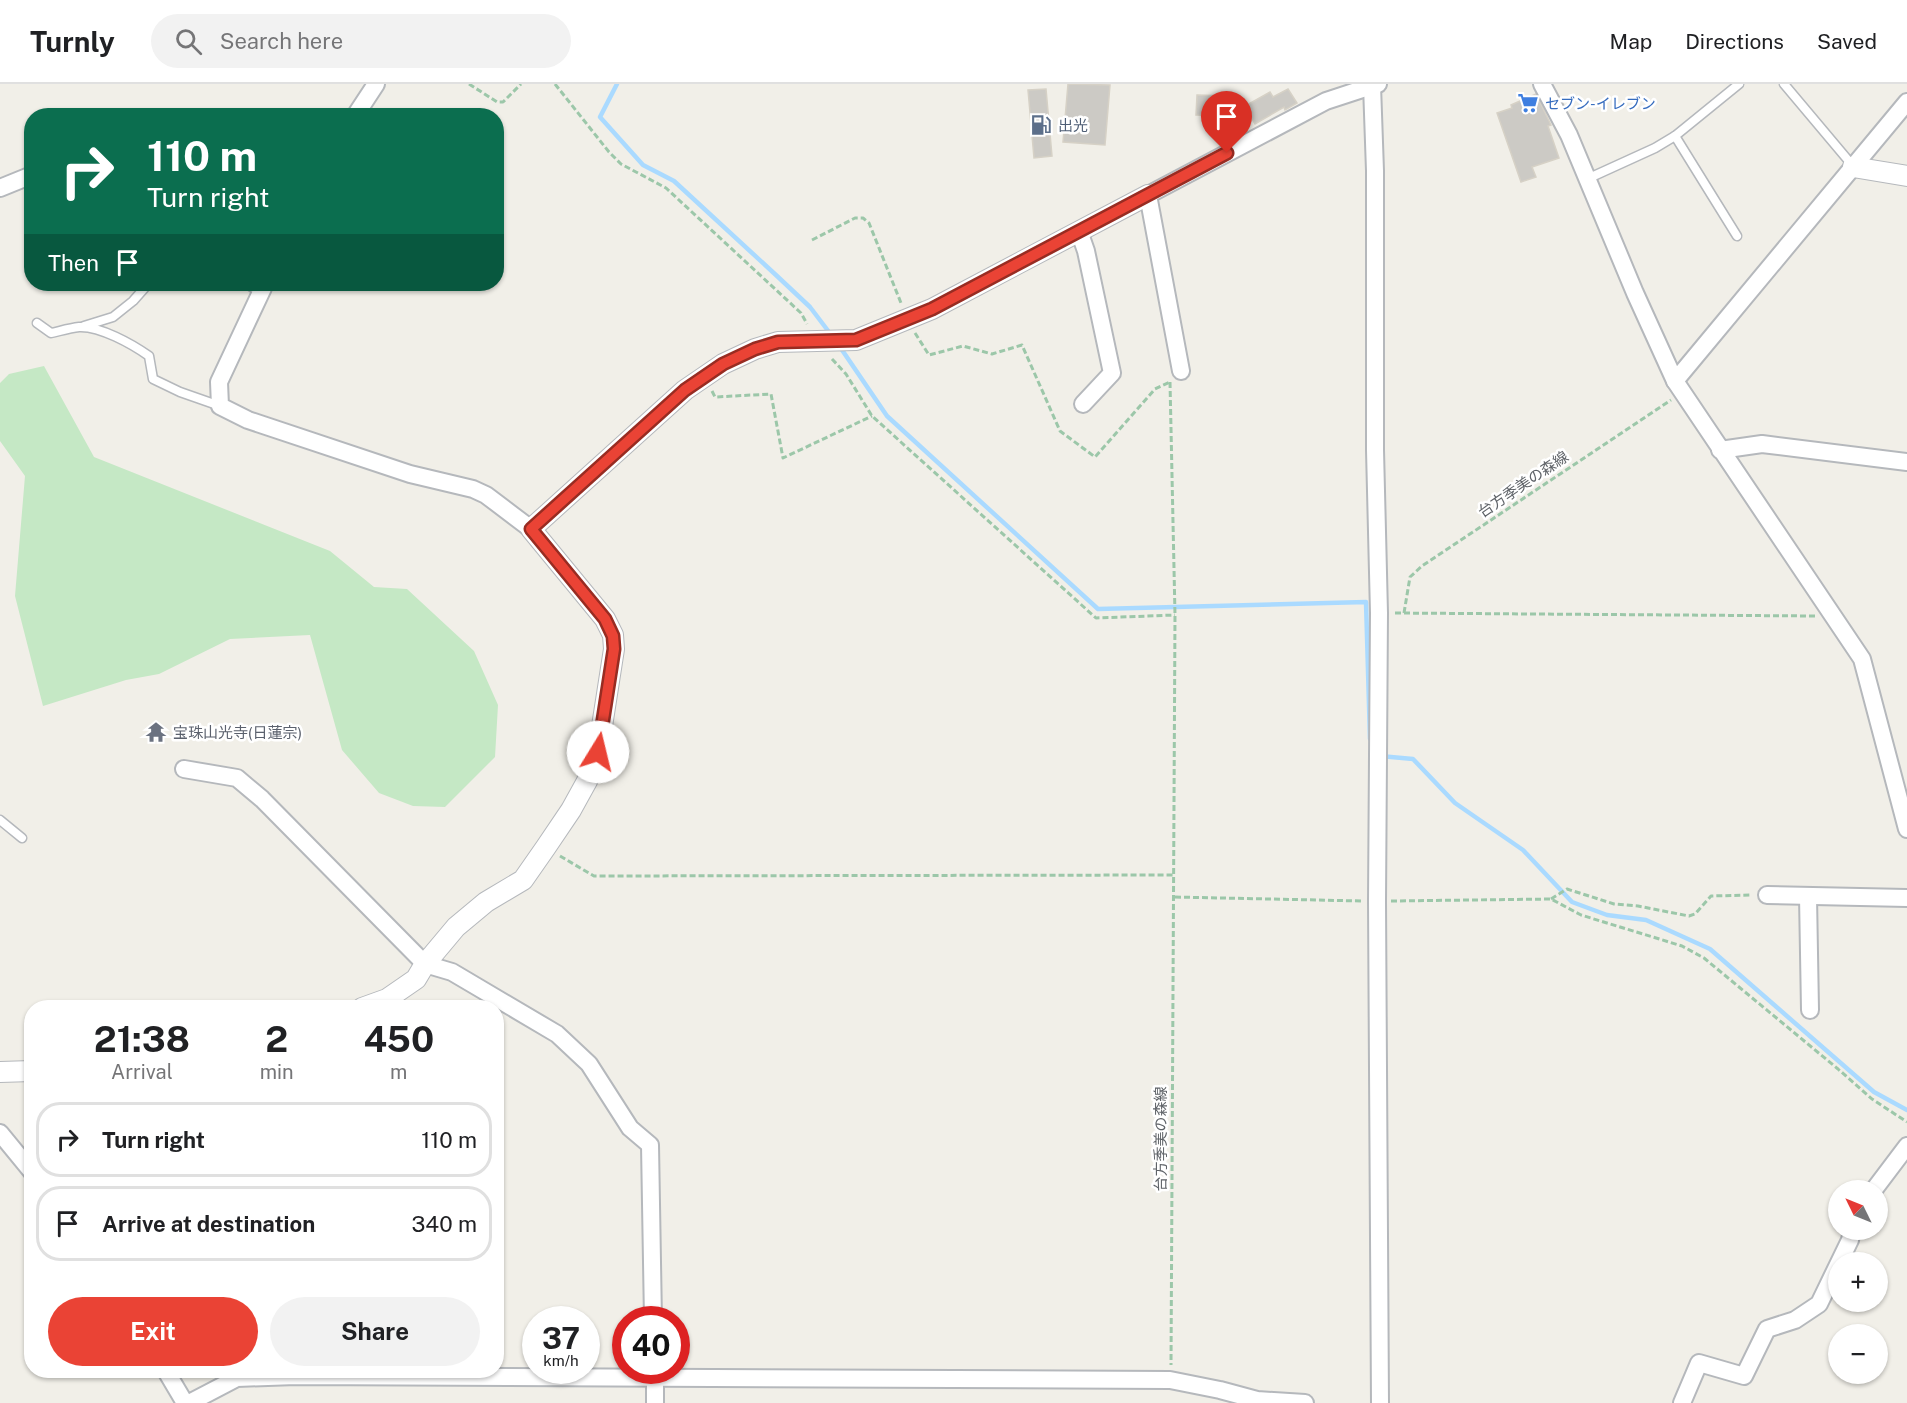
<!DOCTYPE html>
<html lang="en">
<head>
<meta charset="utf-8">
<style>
  :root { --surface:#fff; --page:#f2f2f2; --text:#202124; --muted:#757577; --line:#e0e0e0; --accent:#ea4335 }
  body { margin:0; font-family:"Public Sans","Noto Sans JP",sans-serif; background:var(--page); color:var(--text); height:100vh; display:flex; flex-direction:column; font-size:22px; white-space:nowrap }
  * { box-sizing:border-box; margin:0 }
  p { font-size:20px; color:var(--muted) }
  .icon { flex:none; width:33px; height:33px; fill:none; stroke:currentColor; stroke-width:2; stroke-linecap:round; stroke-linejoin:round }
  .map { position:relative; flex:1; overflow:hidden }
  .drawer { position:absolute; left:24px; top:916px; width:480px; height:378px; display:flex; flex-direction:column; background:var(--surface); border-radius:24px; box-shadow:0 2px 4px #0004 }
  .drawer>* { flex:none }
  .top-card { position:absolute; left:24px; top:24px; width:480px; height:183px; border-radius:24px; box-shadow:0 2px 4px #0004; background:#0b6e4f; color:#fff; overflow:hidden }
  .needle { width:39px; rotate:313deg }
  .controls { position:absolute; left:1828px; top:1096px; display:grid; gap:12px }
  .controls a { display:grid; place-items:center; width:60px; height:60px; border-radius:50%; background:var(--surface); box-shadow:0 2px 4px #0004; font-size:30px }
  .speed { position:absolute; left:522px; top:1222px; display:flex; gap:12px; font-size:30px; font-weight:700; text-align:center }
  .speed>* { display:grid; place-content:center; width:78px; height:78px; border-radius:50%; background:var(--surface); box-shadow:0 2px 4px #0004; line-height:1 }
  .speed small { font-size:15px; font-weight:400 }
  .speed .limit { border:9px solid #d22; background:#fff; color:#111 }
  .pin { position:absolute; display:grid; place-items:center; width:51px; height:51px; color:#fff; margin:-62px -26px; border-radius:50% 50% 50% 0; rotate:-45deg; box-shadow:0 0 6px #0007 }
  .pin .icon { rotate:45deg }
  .me { position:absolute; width:66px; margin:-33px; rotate:9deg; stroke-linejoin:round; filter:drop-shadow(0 0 4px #0008) }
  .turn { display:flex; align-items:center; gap:21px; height:126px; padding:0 24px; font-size:27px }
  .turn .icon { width:78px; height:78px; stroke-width:2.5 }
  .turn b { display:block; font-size:42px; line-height:51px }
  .then { display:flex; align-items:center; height:57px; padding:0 24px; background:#0003; gap:12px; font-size:22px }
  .eta { display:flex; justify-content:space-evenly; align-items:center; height:102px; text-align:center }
  .eta b { font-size:36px; font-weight:700; line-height:42px }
  .button { display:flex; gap:12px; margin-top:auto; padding:12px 24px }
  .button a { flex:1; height:69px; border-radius:36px; background:var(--accent); color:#fff; font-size:24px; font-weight:700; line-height:69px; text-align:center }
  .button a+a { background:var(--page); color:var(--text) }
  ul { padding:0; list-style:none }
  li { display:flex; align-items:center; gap:18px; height:75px; margin:0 12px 9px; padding:0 12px; border:3px solid var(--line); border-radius:24px }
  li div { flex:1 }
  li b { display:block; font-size:22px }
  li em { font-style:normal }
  header { display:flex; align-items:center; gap:36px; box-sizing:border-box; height:84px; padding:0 30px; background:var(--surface); border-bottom:2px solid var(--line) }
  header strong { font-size:28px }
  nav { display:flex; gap:33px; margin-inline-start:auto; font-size:21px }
  .search { width:420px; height:54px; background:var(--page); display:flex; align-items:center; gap:15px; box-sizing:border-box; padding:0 21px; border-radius:33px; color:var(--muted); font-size:22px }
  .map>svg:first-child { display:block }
  .green { fill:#c5e8c5 }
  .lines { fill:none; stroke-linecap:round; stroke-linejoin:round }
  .stream { stroke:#aadaff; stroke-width:4.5 }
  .building { fill:#cccac5; stroke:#d6d1c6; stroke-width:1.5 }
  .service-casing { stroke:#b5b8bc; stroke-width:11 }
  .minor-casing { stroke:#b5b8bc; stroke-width:20 }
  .tertiary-casing { stroke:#b5b8bc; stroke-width:22 }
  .path { stroke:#9cc7a9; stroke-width:3; stroke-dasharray:6 3; stroke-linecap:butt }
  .service { stroke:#fff; stroke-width:8 }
  .minor { stroke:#fff; stroke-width:16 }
  .tertiary { stroke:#fff; stroke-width:20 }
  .route-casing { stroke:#982c22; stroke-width:15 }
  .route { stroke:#ea4335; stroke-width:10 }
  .labels { text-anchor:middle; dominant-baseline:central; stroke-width:5; stroke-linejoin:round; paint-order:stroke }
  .shop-label { font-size:15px; fill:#366cbe; stroke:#fff; text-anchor:start }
  .service-label { font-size:15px; fill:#4e5e75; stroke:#fff; text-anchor:start }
  .street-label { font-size:15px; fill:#5f6368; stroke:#fff }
  .worship-label { font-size:15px; fill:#5b616d; stroke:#fff; text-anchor:start }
</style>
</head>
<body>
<header>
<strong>Turnly</strong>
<div class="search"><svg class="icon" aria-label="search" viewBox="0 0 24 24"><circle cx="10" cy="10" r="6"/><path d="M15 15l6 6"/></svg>Search here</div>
<nav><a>Map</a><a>Directions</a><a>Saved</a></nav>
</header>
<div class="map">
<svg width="1907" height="1319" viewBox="0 0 1907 1319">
  <rect width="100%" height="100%" fill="#f1efe8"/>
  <path class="green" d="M44 282 94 373 330 467 374 503 407 505 474 567 498 621 495 673 445 723 413 722 379 709 342 666 310 551 230 555 159 590 126 596 43 622 15 512 25 392 0 357V299L9 290Z"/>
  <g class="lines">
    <g class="stream">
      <path d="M617 0 600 33 643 81 674 97 777 192 810 223 832 252"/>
      <path d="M840 263 887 332 1098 525 1366 518 1370 655"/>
      <path d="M1380 672 1413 675 1455 719 1523 766 1572 818 1607 831 1646 836 1710 865 1874 1008 1907 1026"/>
    </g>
  </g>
  <g class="building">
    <path d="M1068 0 1110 1 1105 61 1063 58Z"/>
    <path d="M1046 5 1052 72 1034 74 1028 6Z"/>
    <path d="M1288 5 1297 19 1285 26 1284 23 1255 40 1245 22 1270 8 1273 13Z"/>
    <path d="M1536 10 1551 41 1548 42 1559 74 1532 83 1536 93 1521 98 1497 29 1512 24 1511 21Z"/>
    <path d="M1197 11 1228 12 1227 32 1196 31Z"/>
  </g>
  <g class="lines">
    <g class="service-casing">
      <g id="service">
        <path d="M1784 0 1853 82"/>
        <path d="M1675 52 1737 152"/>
        <path d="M1587 95 1655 64 1675 52 1739 0"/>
        <path d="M37 239 51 249C60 247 70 244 79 243 100 242 132 260 149 272L153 295 180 308 220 322"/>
        <path d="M84 242 113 233 133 217 148 200"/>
        <path d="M0 736 22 754"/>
      </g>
    </g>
    <g class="minor-casing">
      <g id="minor">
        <path d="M1542 0 1569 51 1635 209 1675 297 1862 575 1907 745"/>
        <path d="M1372 1 1375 87V366L1379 529 1377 817 1380 1319"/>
        <path d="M355 32 376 0"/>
        <path d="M0 104 32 91"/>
        <path d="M1079 147 1086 167 1112 289 1083 320"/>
        <path d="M255 200 263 204 219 298 220 322 248 336 410 390 473 405 486 411 531 445"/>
        <path d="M1181 287 1148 111 1326 17 1378 0"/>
        <path d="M1675 297 1907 18"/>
        <path d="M1720 366 1762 360 1907 378"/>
        <path d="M184 685 237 694 262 715 425 880 452 888 557 950 589 980 630 1044 650 1061 653 1236"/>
        <path d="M1767 811 1907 814"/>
        <path d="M1808 812 1810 926"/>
        <path d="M0 1049 32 1088"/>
        <path d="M1873 1107 1907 1062"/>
        <path d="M166 1287 185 1319"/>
        <path d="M655 1287V1319"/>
        <path d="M189 1319 237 1294 296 1292 1170 1296 1220 1306 1257 1316 1305 1319"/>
        <path d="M1682 1319 1699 1279 1744 1292 1767 1245 1795 1236 1819 1220 1850 1156 1852 1146"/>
      </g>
    </g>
    <g class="tertiary-casing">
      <g id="tertiary">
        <path d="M1853 83 1907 92"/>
        <path d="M362 924 387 915 416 895 425 880 456 843 486 818 523 796 546 763 571 726 587 697 598 668 614 565 613 551 605 535 531 445 685 306 723 280 755 265 778 258 856 256 932 225 1148 111"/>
        <path d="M0 988 32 987"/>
      </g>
    </g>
    <g class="path">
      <path d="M469 0 497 18H503L521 0"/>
      <path d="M555 0 609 68 621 80 666 104 801 229 807 240"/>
      <path d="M812 156 855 134H863L869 139 901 219"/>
      <path d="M915 249 929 271 963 262 992 270 1022 261 1060 347 1095 373 1155 305 1170 298"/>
      <path d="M832 275 846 290 872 332 1096 534 1175 531"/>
      <path d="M1170 298 1175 531 1171 1281"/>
      <path d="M712 307 715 313 771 310 783 374 872 332"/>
      <path d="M1395 529 1815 532"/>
      <path d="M1404 529 1410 493 1422 482 1671 316"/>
      <path d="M560 772 594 792 1174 791"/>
      <path d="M1175 813 1363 817"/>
      <path d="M1551 815 1567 805 1614 820 1638 822 1689 832 1695 830 1711 812 1751 811"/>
      <path d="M1391 817 1551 815 1581 831 1682 862 1704 874 1838 985 1872 1015 1907 1038"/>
    </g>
    <use href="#service" class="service"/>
    <use href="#minor" class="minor"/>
    <use href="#tertiary" class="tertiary"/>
  </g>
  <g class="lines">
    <g class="route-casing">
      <path id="route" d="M598 668 614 565 613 552 605 535 531 445 685 306 723 280 755 265 778 258 856 256 932 225 1227 69"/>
    </g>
    <use href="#route" class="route"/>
  </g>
  <defs>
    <g id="supermarket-bare" transform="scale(1.62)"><path d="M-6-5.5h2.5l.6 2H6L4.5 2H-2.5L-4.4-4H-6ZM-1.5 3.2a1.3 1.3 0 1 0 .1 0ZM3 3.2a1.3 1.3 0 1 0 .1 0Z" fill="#3f7fe0" stroke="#fff" stroke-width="2.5" paint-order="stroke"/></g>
    <g id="fuel-bare" transform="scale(1.62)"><path d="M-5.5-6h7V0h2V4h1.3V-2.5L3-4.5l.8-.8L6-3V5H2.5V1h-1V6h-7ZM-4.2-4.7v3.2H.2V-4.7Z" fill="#5c6f8a" stroke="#fff" stroke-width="2.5" paint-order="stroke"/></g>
    <g id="temple-bare" transform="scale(1.62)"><path d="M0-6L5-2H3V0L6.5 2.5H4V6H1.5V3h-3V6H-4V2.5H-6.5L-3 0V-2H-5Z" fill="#6b7280" stroke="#fff" stroke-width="2.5" paint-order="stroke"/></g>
  </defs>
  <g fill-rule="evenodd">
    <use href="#supermarket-bare" x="1528" y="19"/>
    <use href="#fuel-bare" x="1041" y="41"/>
    <use href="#temple-bare" x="156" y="648"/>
  </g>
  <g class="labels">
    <g class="shop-label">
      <text x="1545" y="19">セブン-イレブン</text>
    </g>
    <g class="service-label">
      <text x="1058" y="41">出光</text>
    </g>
    <g class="street-label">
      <text transform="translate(1523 400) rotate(-34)">台方季美の森線</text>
      <text transform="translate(1160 1055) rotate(-90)">台方季美の森線</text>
    </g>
    <g class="worship-label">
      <text x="173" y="648">宝珠山光寺(日蓮宗)</text>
    </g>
  </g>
</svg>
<div class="controls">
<a><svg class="needle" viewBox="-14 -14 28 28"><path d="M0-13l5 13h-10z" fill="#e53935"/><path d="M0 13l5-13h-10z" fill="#757577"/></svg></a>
<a>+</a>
<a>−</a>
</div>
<div class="speed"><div>37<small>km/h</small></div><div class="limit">40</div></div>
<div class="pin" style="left:1227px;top:69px;background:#d93025"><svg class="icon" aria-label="arrive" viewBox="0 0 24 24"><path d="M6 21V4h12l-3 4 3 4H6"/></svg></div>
<svg class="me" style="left:598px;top:668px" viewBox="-20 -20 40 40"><circle r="19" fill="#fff"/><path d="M0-13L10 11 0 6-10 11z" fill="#ea4335"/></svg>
<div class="top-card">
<div class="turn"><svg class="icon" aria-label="right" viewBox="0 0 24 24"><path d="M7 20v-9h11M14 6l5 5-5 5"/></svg><div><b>110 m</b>Turn right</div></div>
<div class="then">Then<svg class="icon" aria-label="arrive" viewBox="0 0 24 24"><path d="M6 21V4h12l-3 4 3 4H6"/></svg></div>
</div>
<section class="drawer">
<div class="eta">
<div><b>21:38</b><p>Arrival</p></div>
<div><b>2</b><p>min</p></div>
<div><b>450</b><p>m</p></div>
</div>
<ul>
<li><svg class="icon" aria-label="right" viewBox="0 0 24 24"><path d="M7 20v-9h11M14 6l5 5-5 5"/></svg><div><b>Turn right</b></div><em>110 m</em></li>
<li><svg class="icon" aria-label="arrive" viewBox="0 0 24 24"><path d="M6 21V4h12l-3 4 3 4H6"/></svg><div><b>Arrive at destination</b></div><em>340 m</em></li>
</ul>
<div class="button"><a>Exit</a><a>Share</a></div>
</section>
</div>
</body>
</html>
